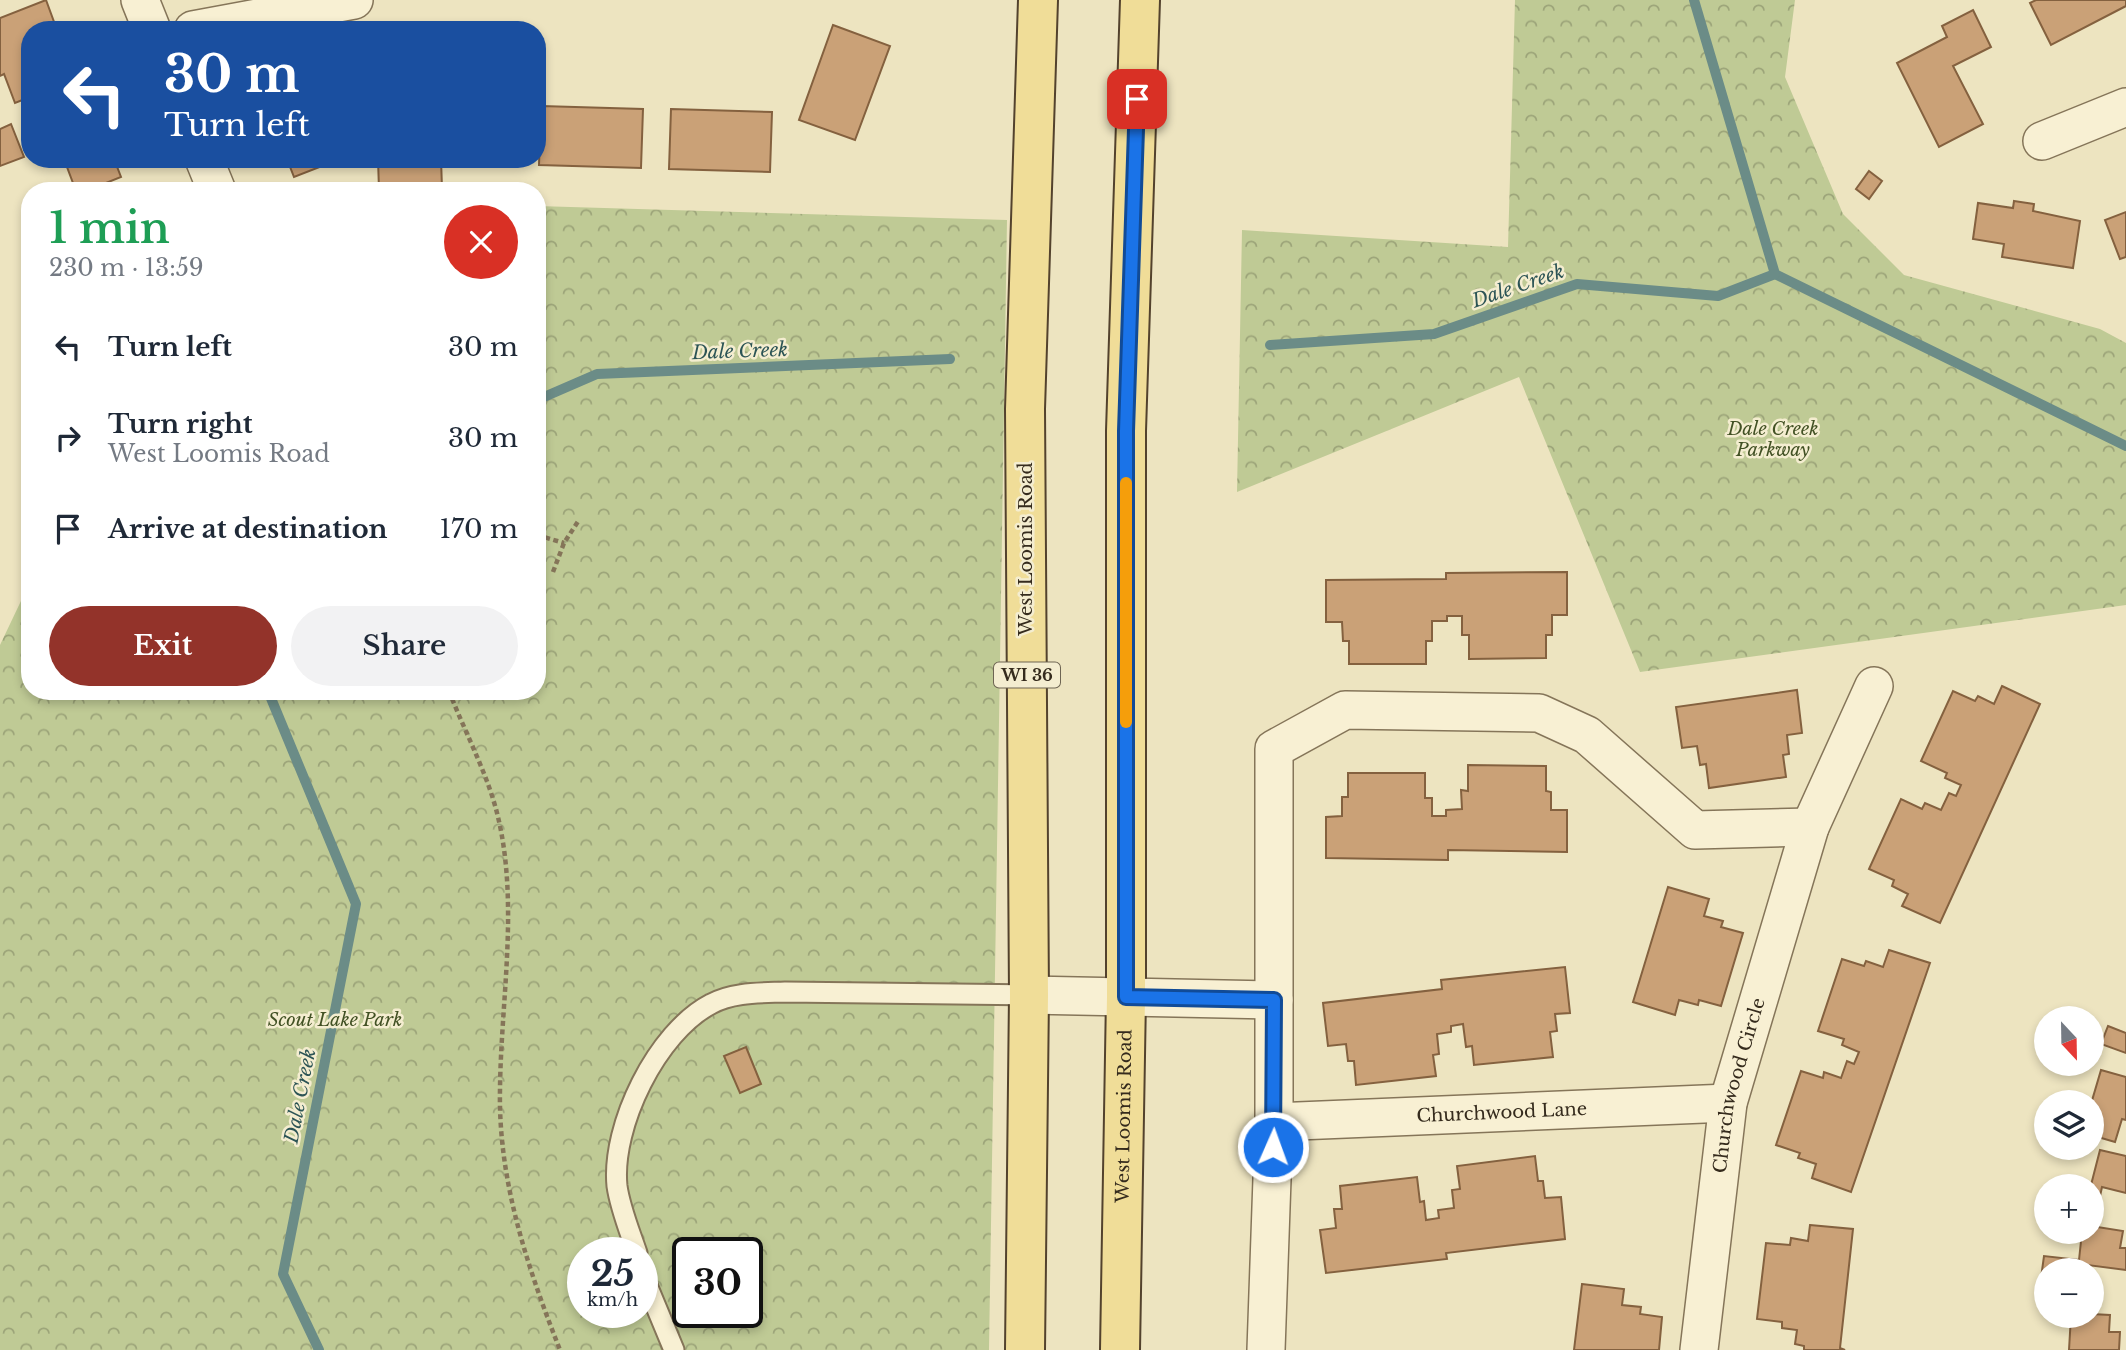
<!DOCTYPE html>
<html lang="en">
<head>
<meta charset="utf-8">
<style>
  :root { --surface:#fff; --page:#f2f2f3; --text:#1f2937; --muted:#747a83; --accent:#93332a }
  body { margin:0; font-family:"Libre Baskerville",serif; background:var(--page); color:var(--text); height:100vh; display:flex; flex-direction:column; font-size:26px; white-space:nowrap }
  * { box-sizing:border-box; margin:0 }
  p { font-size:23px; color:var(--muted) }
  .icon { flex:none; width:38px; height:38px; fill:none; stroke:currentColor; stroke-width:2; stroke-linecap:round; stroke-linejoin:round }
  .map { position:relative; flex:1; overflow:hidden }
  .side { position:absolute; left:21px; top:182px; width:525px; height:518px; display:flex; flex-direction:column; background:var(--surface); border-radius:28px; box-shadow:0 4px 10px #0003 }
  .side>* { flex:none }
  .top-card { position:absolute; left:21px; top:21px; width:525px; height:147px; border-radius:28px; box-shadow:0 4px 10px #0003; background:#1a4fa0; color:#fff; overflow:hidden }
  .needle { width:46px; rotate:158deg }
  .controls { position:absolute; left:2034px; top:1006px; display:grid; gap:14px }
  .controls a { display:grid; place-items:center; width:70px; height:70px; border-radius:50%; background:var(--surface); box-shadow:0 4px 10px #0003; font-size:35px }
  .speed { position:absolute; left:567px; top:1237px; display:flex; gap:14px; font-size:35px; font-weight:700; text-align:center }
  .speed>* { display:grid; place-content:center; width:91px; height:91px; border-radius:50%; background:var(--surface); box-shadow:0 4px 10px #0003; line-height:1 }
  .speed small { font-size:18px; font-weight:400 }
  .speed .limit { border:4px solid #111; border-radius:10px; background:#fff; color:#111 }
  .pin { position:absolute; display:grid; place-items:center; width:60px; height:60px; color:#fff; margin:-30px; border-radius:14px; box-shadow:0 4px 10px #0006 }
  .me { position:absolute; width:77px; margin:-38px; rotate:2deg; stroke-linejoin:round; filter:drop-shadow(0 0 5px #0008) }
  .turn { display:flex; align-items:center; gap:24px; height:147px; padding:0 28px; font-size:32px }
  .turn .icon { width:91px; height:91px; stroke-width:2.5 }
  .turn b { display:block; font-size:49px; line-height:60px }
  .round { display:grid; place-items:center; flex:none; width:74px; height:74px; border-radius:37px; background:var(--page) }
  .head { display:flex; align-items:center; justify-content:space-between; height:119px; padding:0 28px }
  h1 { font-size:42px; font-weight:600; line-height:52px; color:#1e9e55 }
  .cta { display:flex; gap:14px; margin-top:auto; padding:14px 28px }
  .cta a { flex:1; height:80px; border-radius:42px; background:var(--accent); color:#fff; font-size:28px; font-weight:600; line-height:80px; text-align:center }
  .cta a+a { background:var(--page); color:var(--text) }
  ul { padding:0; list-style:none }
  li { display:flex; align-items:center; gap:21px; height:91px; padding:0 28px }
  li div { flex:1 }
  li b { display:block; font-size:26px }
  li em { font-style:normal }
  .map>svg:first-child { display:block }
  .park { fill:url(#park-crowns); fill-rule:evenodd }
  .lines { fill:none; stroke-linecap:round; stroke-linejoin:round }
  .stream { stroke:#6b8c87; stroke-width:10 }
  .building { fill:#caa177; stroke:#84613f; stroke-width:2 }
  .lane-casing { stroke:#857559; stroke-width:23 }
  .street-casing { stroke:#857559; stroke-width:40 }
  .primary-casing { stroke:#53422d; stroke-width:42 }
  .path { stroke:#857559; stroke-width:4.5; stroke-dasharray:5 3.5; stroke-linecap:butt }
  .lane { stroke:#f8f0d3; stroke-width:19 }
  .street { stroke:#f8f0d3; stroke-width:37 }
  .primary { stroke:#f0dd98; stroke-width:38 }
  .route-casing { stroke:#114b97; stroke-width:18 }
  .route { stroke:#1a73e8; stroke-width:12 }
  .slow { stroke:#f59e0b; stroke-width:12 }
  .labels { text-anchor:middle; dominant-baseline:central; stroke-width:5; stroke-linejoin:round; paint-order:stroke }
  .shield { fill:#f4edd0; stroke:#6e6553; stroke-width:2 }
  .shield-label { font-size:16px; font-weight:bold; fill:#352b1d }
  .park-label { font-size:18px; font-style:italic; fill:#425124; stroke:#f4edd0 }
  .street-label { font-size:18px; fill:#352b1d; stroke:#f4edd0 }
  .water-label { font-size:19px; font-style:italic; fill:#2c5455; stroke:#f4edd0 }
</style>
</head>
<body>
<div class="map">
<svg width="2126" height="1350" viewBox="0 0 2126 1350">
  <defs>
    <pattern id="park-crowns" width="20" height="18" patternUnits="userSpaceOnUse" patternTransform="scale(1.75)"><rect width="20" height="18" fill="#bfca95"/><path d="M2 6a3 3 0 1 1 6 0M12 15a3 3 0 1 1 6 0" fill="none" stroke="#9ca479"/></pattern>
  </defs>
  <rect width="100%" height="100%" fill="#ede4c0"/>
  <g class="park">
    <path d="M1515 0H1795L1785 77 1843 214 1904 275 2100 329 2126 343V605L1640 672 1519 377 1237 492 1242 230 1508 247Z"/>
    <path d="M537 206 1007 220 989 1350H0V645L30 582V691H537ZM583 1253H642V1312H583ZM688 1253H747V1312H688Z"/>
  </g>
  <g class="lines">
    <g class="stream">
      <path d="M1694 0 1775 274 2126 446"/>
      <path d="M1270 345 1434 334 1577 284 1718 296 1775 274"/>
      <path d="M537 400 597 374 950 359"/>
      <path d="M268 691 356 904 283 1274 319 1350"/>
    </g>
  </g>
  <g class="building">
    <path d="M46 0 57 30H30V97L15 103 4 74 0 76V18Z"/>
    <path d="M2036 0H2126V6L2051 45 2030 3Z"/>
    <path d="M1973 10 1991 47 1953 66 1983 124 1939 147 1897 63 1947 37 1942 26Z"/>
    <path d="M833 25 890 46 855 140 799 120Z"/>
    <path d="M541 106 643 109 641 168 539 165Z"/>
    <path d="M671 109 772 112 770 172 669 169Z"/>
    <path d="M11 124 24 157 0 166V129Z"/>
    <path d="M64 159H114L121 177 86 191H76Z"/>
    <path d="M287 159H340L294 177Z"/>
    <path d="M378 159H441L442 188 379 190Z"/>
    <path d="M1869 171 1882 181 1869 199 1856 189Z"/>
    <path d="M2014 201 2034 204 2033 211 2080 221 2073 268 2002 257 2004 244 1973 239 1978 203 2013 208Z"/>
    <path d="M2126 212V257L2120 259 2105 220Z"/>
    <path d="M1567 572V615H1552V635H1546V658L1469 659V635H1462V616H1447V621H1432V641H1426V664H1349V641H1343L1342 622H1326V580L1446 579V573Z"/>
    <path d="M2002 686 2040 704 1940 923 1902 906 1908 894 1892 886 1894 880 1869 869 1901 799 1922 809 1925 803 1941 810 1949 793 1956 796 1961 785 1945 778 1947 773 1921 761 1953 691 1975 701 1978 696 1994 704Z"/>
    <path d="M1797 690 1802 733 1787 735 1789 754 1783 755 1786 777 1709 788 1706 764 1700 765 1697 746 1682 748 1676 707Z"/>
    <path d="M1468 765 1546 766V791L1551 792V810H1567V852L1448 850V860L1326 858V817L1342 816V797H1348V773H1425V798H1432V816H1446V810L1462 809 1461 790 1468 791Z"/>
    <path d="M1668 887 1709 899 1704 916 1723 921 1721 927 1743 933 1721 1006 1699 1000 1698 1005 1679 1000 1675 1015 1633 1002Z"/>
    <path d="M1889 950 1930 963 1851 1192 1812 1178 1816 1164 1798 1158 1800 1153 1776 1145 1801 1071 1823 1078 1824 1072 1841 1078 1847 1061 1854 1064 1859 1052 1842 1045 1844 1039 1818 1031 1842 959 1864 966 1866 961 1883 967Z"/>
    <path d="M1565 967 1570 1013 1555 1014 1557 1031 1550 1032 1553 1057 1474 1065 1472 1046 1466 1047 1463 1024 1451 1026V1032L1437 1034 1439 1054 1433 1055 1436 1076 1356 1085 1354 1061H1348L1346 1044 1328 1046 1323 1003 1442 989 1441 980Z"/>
    <path d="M2108 1026 2126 1033V1053L2101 1044Z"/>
    <path d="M746 1047 761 1084 740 1093 724 1056Z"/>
    <path d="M2101 1070 2126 1077V1120L2122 1119 2115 1142 2091 1135V1104Z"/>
    <path d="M2100 1150 2126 1156V1193L2102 1187 2097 1210 2091 1208V1186H2069L2071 1180 2091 1185Z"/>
    <path d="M1535 1156 1538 1181H1543L1545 1198 1561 1197 1565 1239 1446 1253 1447 1259 1326 1273 1320 1230 1336 1228 1334 1209H1342L1340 1186 1417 1177 1420 1202 1424 1201 1426 1220 1439 1218 1438 1210 1454 1208 1452 1190 1460 1189 1457 1166Z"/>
    <path d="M1810 1225 1853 1229 1840 1348 1845 1350H1804V1346L1795 1344 1797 1330 1782 1328V1322L1757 1319 1766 1243 1790 1245 1791 1238 1808 1241Z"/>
    <path d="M2091 1226 2123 1231 2120 1248H2126V1270L2088 1265 2087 1270H2046V1279L2041 1278 2044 1256 2079 1260 2082 1232H2091Z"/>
    <path d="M1582 1284 1624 1289 1622 1305 1641 1307 1640 1314 1662 1317 1659 1350H1574Z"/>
    <path d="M2091 1314 2110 1315 2109 1332H2120L2119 1350H2069L2071 1316Z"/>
  </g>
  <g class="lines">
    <g class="lane-casing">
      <g id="lane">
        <path d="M637 1253C630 1232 620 1208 617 1186 611 1126 657 1032 711 1004 732 992 761 993 785 992L1029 995"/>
        <path d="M642 1273 674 1350"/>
      </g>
    </g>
    <g class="street-casing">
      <g id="street">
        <path d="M140 0 152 30"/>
        <path d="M193 30 354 0"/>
        <path d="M2042 141 2126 107"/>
        <path d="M204 159 217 191"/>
        <path d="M1029 995 1274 1000"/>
        <path id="s1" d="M1274 1122 1728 1103"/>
        <path d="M1266 1350 1274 1122V749L1345 710 1539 713 1587 735 1695 830 1810 827"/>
        <path id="s2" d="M1699 1350 1728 1103 1810 827 1874 686"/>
      </g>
    </g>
    <g class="primary-casing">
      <g id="primary">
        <path d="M1025 1350 1029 995 1025 409 1038 0"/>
        <path id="s3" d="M1120 1350 1126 997V431L1140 0"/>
      </g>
    </g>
    <g class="path">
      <path d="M537 535 564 543"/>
      <path d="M553 572 564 543 579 520"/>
      <path d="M449 691C464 730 485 769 496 809 520 899 501 997 500 1089 498 1180 527 1266 560 1350"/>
    </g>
    <use href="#lane" class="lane"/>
    <use href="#street" class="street"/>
    <use href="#primary" class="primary"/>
  </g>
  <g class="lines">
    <g class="route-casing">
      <path id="route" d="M1137 99 1126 431V997L1274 1000 1273 1147"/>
    </g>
    <use href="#route" class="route"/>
    <path class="slow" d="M1126 483V722"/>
  </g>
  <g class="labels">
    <rect class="shield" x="994" y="662.5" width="66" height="25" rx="5"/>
    <g class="shield-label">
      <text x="1027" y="675">WI 36</text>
    </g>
    <g class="park-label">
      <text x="1773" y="429">Dale Creek<tspan x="1773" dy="21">Parkway</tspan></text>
      <text x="335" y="1020">Scout Lake Park</text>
    </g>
    <g class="street-label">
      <text transform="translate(1026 549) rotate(-90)">West Loomis Road</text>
      <text stroke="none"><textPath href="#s2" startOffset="268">Churchwood Circle</textPath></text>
      <text stroke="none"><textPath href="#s1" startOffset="228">Churchwood Lane</textPath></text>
      <text stroke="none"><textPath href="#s3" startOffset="234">West Loomis Road</textPath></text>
    </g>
    <g class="water-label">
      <text transform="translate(1518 286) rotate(-19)">Dale Creek</text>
      <text transform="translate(740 351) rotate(-2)">Dale Creek</text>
      <text transform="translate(300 1096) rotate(-79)">Dale Creek</text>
    </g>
  </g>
</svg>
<div class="controls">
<a><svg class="needle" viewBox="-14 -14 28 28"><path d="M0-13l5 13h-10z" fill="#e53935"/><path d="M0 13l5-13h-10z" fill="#747a83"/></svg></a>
<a><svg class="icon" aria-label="layers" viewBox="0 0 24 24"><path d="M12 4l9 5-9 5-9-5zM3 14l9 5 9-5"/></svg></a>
<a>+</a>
<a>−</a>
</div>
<div class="speed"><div>25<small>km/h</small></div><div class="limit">30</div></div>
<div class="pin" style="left:1137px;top:99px;background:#d93025"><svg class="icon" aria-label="arrive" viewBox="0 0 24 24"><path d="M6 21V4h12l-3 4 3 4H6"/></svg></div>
<svg class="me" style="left:1273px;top:1147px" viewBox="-20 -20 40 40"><circle r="17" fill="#1a73e8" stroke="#fff" stroke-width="3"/><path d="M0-11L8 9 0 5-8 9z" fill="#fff"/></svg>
<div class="top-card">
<div class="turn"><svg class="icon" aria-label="left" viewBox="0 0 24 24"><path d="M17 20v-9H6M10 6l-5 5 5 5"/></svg><div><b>30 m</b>Turn left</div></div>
</div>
<section class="side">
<div class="head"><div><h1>1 min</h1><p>230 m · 13:59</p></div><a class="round" style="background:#d93025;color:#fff"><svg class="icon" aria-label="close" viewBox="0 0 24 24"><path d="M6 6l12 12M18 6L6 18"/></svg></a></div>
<ul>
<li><svg class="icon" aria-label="left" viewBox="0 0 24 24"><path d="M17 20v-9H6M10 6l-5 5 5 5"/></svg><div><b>Turn left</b></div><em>30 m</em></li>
<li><svg class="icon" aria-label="right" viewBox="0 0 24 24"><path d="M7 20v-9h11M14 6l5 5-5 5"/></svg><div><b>Turn right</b><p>West Loomis Road</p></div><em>30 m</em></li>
<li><svg class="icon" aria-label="arrive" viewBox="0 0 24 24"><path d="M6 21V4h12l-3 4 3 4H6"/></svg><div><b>Arrive at destination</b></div><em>170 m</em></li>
</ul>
<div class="cta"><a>Exit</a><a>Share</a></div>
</section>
</div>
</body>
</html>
